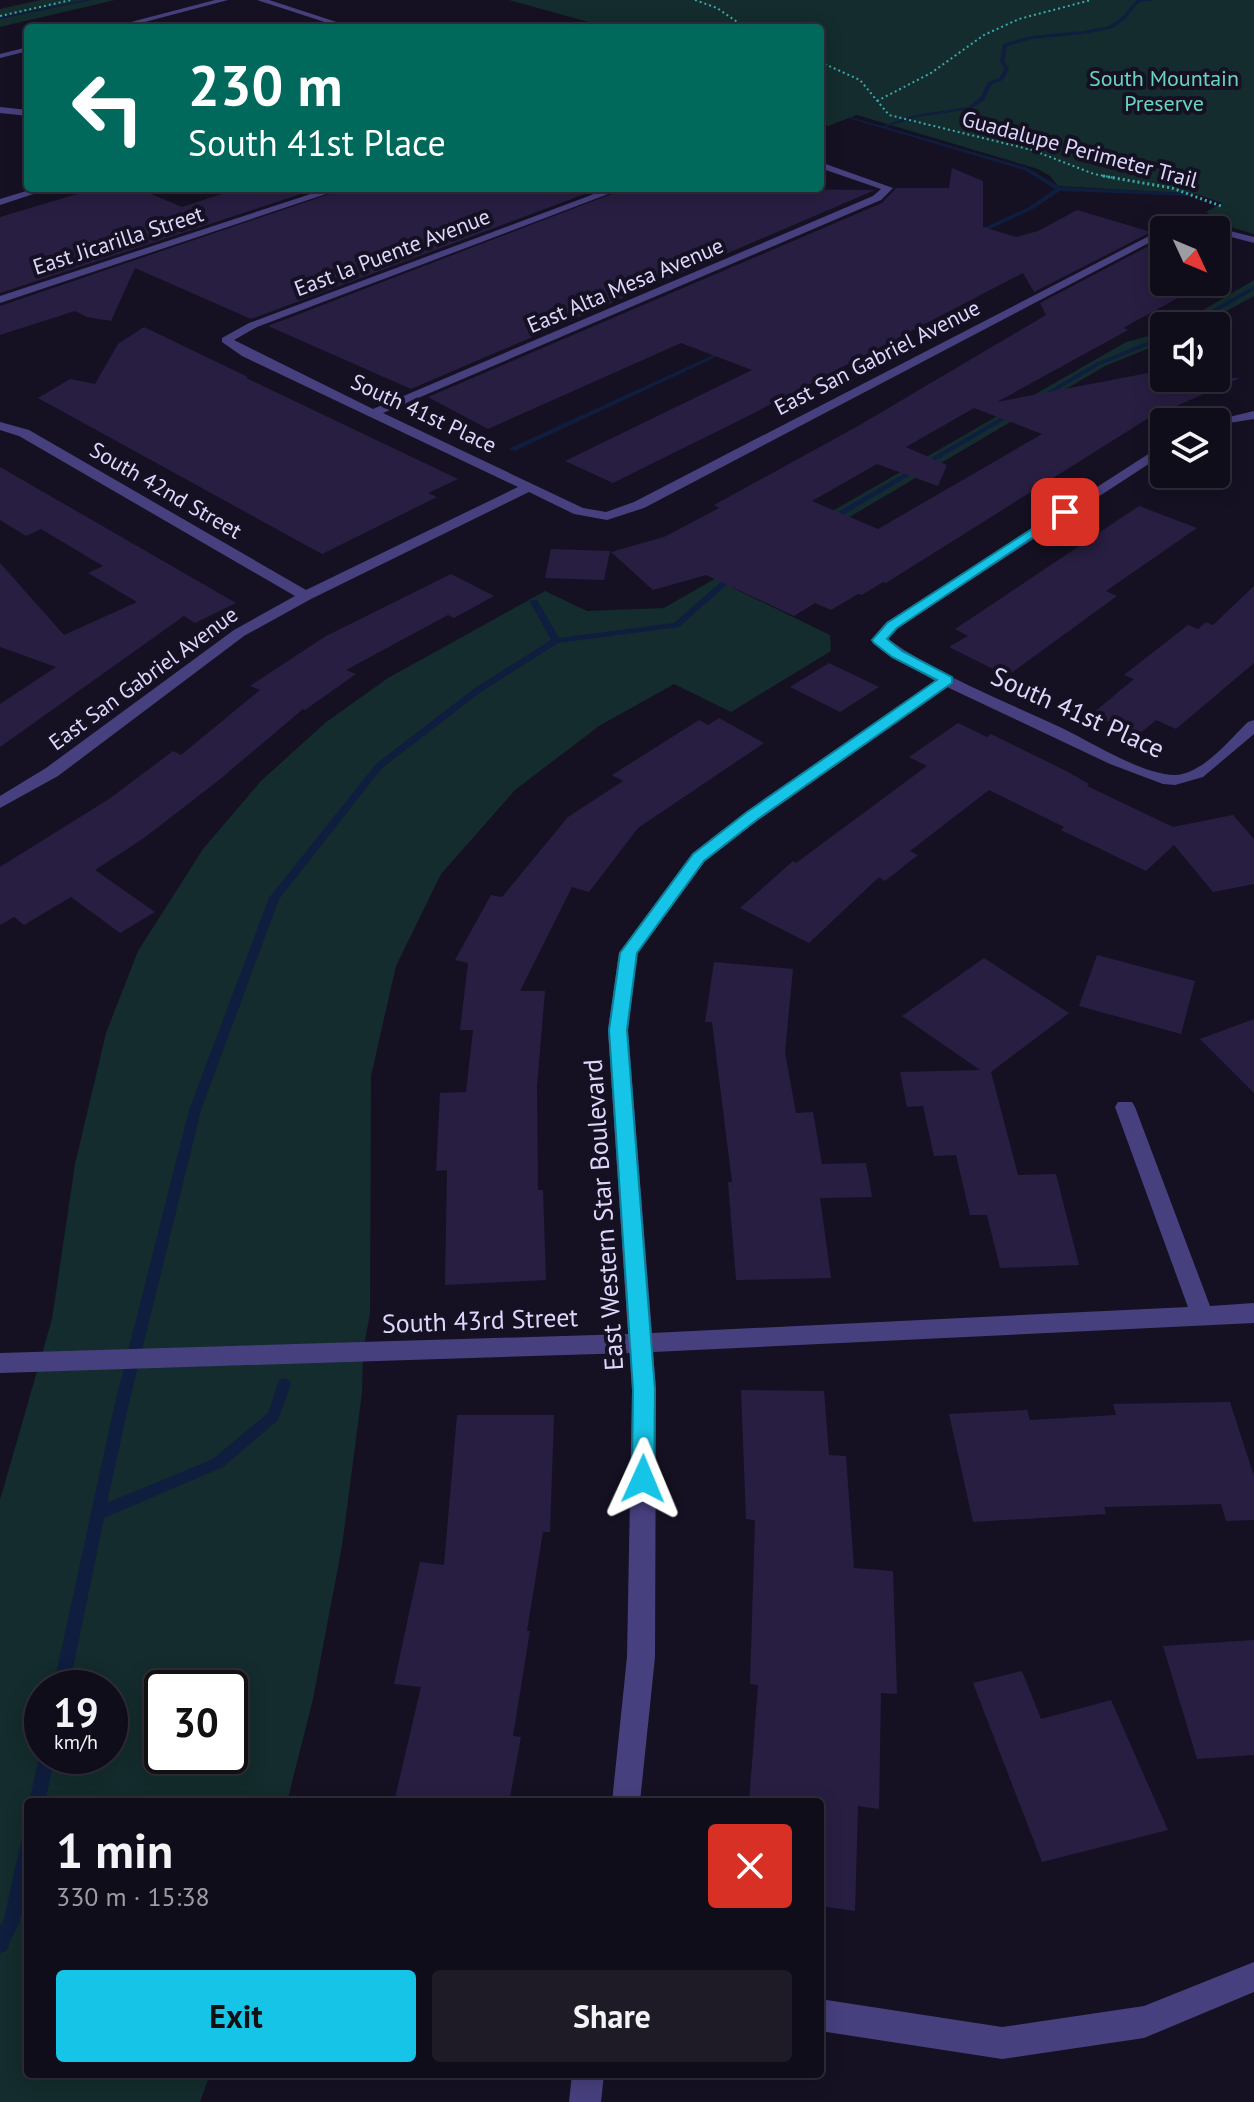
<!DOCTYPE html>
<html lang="en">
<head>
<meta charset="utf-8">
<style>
  :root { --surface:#100d1a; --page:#1e1b27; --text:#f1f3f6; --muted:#9c9ca2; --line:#302d39; --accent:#16c4e8 }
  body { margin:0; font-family:"PT Sans",sans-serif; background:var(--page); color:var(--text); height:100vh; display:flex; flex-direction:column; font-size:30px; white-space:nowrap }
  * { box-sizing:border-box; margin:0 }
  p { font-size:26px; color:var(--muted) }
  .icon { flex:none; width:44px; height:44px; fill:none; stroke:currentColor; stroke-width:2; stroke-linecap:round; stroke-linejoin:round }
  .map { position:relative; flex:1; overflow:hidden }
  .side { position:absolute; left:24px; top:1798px; width:800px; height:280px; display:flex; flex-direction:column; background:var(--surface); border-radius:8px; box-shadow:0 4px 20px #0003,0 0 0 2px var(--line) }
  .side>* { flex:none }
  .banner { position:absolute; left:24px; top:24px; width:800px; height:168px; border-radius:8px; box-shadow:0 4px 20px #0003,0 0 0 2px var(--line); background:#00695c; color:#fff; overflow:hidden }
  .needle { width:52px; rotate:134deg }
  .buttons { position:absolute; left:1150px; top:216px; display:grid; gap:16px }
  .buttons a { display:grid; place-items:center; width:80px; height:80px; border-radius:8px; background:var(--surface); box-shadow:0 4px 20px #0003,0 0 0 2px var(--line); font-size:40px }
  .speed { position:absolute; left:24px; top:1670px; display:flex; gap:16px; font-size:40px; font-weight:700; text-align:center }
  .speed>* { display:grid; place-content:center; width:104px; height:104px; border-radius:50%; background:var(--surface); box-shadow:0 4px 20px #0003,0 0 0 2px var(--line); line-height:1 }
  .speed small { font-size:20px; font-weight:400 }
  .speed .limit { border:4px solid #111; border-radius:12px; background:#fff; color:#111 }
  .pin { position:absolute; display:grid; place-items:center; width:68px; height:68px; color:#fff; margin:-34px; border-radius:16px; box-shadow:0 4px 12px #0006 }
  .me { position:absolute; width:88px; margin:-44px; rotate:1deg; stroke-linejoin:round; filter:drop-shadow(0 0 6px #0008) }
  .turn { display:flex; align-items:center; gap:28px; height:168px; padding:0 32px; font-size:36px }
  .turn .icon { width:104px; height:104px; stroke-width:2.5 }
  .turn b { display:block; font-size:56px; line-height:68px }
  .round { display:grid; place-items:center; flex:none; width:84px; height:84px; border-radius:8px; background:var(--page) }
  .headline { display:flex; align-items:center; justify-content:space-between; height:136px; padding:0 32px }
  h1 { font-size:48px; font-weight:700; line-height:60px }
  .cta { display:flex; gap:16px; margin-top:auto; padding:16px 32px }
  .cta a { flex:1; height:92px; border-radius:8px; background:var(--accent); color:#111; font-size:32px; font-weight:700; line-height:92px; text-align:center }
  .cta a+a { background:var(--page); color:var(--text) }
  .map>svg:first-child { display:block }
  .green { fill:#142c2d; fill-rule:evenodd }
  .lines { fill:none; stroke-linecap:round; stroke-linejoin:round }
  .stream { fill:#0f1d3e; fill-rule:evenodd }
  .building { fill:#281e42; fill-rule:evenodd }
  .path-far1 { stroke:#3baaab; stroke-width:2; stroke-dasharray:2 3; stroke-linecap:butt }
  .path { stroke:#3baaab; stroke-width:3; stroke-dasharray:2 3; stroke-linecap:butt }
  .minor { fill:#47407e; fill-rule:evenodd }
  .route { fill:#16c4e8; stroke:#0e7f97; stroke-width:2 }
  .labels { text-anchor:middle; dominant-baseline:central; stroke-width:8; stroke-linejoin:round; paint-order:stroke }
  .far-park-label { font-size:22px; fill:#69d4c1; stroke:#151123 }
  .far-street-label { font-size:22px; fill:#ddd7fb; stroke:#151123 }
  .street-label { font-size:26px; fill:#ddd7fb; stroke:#151123 }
</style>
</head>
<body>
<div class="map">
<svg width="1254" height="2102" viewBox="0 0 1254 2102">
  <rect width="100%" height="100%" fill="#151123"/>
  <g class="green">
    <path d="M40 0H115L0 27V9Z"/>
    <path d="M509 0H1254V234L1234 228 1206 212 1222 203 1196 194 1058 186 1050 176 1038 169 857 115 828 126 820 123V28H610Z"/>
    <path d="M1254 280V296L1199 326H1176Z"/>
    <path d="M1164 332V342L1105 366 731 587 830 635 831 651 731 712 674 684 599 726 515 790 441 874 396 966 371 1076 370 1314 363 1351 362 1393 342 1546 313 1699 287 1802H28V2074H210L200 2102H0V1500L52 1319 75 1164 106 1033 138 951 203 849 261 781 325 723 388 678 545 591 587 611 664 608 1126 342ZM42 1688H110V1756H42ZM162 1688H230V1756H162Z"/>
  </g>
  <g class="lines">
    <g class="stream">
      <path d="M84 0H92L0 19V17Z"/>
      <path d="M1137 0H1156L1139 2 1124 20 1113 28 1084 34 1031 39 1007 46 1004 61 1009 69 1003 80 992 84 984 100 971 109 917 117 886 127 1028 168 1060 187 1190 193 1192 196 1060 191 1033 209 977 235 974 233 975 232 1029 207 1055 189 1024 170 848 118 850 117 882 126 916 115 968 107 980 98 988 82 999 78 1005 69 1000 61 1003 44 1031 36 1084 31 1109 26 1121 18Z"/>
      <path d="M1254 286V290L1191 326H1183Z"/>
      <path d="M1164 335V339L1100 365 1038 401 1033 400 1096 363Z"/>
      <path d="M724 350 729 351 515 451 508 449Z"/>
      <path d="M1014 410 1016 411V413L831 522 824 520Z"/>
      <path d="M731 573 738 575 679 627 558 643 481 692 382 768 279 899 201 1110 129 1403 107 1503 213 1459 268 1413 279 1380 284 1378 289 1380 291 1384 278 1420 223 1467 104 1518 69 1688H53L115 1403 189 1110 269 898 376 764 475 688 551 640 530 602 531 600H537L559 638 674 623Z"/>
      <path d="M41 1750 42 1756H55L45 1802H29Z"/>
      <path d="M28 1838V1884L20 1921 6 1951 0 1953V1927L4 1919 20 1846 22 1840Z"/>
    </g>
  </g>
  <g class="building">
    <path d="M952 168 983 181V227L1016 237 1038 231 1077 210 1151 232 1034 292 1023 273 752 414 613 483 565 461 752 370 681 343 488 429 428 397 882 203 896 188H949Z"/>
    <path d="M97 188H137L182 207 240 188H319L0 293V217Z"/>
    <path d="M347 188H601L251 319 135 268 111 321 87 317 75 311 0 335V306Z"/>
    <path d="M627 188 875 190 411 389 268 326Z"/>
    <path d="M1164 238V282H1207L1123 328 1128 330 997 402 1164 370V378H1240L1147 419 886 583 883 582 862 595 858 594 831 610 815 603 794 616 706 575 653 590 611 552 664 537 719 508 714 505 858 426 1046 315 1040 303ZM974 408 1042 434 878 529 812 501 877 464 938 486 947 465 906 447Z"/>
    <path d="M144 327 248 377 246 378 458 479 428 493 437 497 322 554 38 398 70 379 95 384 118 344Z"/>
    <path d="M0 467 236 603 195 623 184 616 0 747V704L56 667 0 647V563L64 635 137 602 88 573 103 566 41 529 26 536 0 520Z"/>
    <path d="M1139 506 1197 528 1106 591 1117 596 1007 676 949 647 968 636 955 629Z"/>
    <path d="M551 549 610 551 604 580 545 578Z"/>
    <path d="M451 574 494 596 454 618 448 615 346 670 356 674 305 710 303 709 219 780 144 838 95 870 155 912 120 933 71 897 24 925 14 917 0 925V867L109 799 173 751 181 755 260 690 250 686 326 636Z"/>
    <path d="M1254 586V663L1176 729 1156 720 1138 735 1092 714 1134 679 1124 675 1188 625 1198 629 1206 622 1213 625Z"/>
    <path d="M829 663 879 687 840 712 790 687Z"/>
    <path d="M719 718 764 743 638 828 589 892 572 887 520 991H545L537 1086 538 1190H543L546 1280 445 1285 447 1170 436 1171 440 1093 466 1092 473 1030H460L468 963 455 960 491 895 502 897 568 817 623 781 612 775 699 720 708 725Z"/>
    <path d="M958 723 987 737 991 734 1068 772 1089 784 1087 786 1173 827 1233 815 1254 839V884L1213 892 1174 845 1146 871 1061 830 1064 827 989 790 910 851 918 855 885 881 879 877 809 943 740 908 793 861 796 863 927 766 909 757Z"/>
    <path d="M1097 955 1195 981 1181 1034 1079 1006Z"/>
    <path d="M984 958 1069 1013 991 1072 1018 1175 1056 1174 1079 1265 1000 1268 987 1215H970L956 1155 934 1156 923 1106 907 1107 900 1072 980 1070 902 1016Z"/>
    <path d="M714 962 793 969 785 1052 796 1113 813 1112 822 1164 866 1163 872 1197 820 1198 831 1278 736 1280 728 1182H732L712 1022H705Z"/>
    <path d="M1254 1019V1093L1200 1039Z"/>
    <path d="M741 1390 824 1391 829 1455 846 1456 854 1568 893 1571 897 1694 881 1693 879 1809 858 1806 855 1911 820 1906V1802H749L758 1685 750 1684 755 1520 746 1519Z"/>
    <path d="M1230 1402 1254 1476V1520L1226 1521 1221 1504 1104 1507 1106 1514 973 1522 949 1414 1027 1410 1030 1420 1116 1415 1113 1404Z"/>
    <path d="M457 1415H554L550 1532H543L527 1631H530L513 1736 521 1737 509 1802H394L421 1687 394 1684 420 1562 444 1565Z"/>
    <path d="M1254 1640V1755L1197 1759 1163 1646Z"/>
    <path d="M1022 1671 1041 1719 1111 1700 1168 1830 1042 1862 973 1683Z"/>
  </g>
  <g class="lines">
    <g class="path-far1">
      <path d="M695 0 717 8 746 28"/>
      <path d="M0 16 71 0"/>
      <path d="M820 62 860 80 889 115 1032 150 1094 174 1115 178"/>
      <path d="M877 101 931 73 984 35 1019 19 1091 0"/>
    </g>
    <path class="path" d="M1103 176 1172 188 1221 206"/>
    <g class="minor">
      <path d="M215 0H228L122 28H108Z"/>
      <path d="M257 0H269L355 28H343Z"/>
      <path d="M28 47V51L0 58V54Z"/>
      <path d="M0 107 28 110V116L0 113Z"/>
      <path d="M820 162 893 188 881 200 383 413 583 508 606 512 634 502 1182 219 1254 237V243L1216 233V230L1187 224 1175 230H1164V235L644 508 607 520 574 514 529 492 311 599 244 636 58 776 0 808V796L46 768 234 630 295 596 19 436 0 430V422L29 430 306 590 518 487 242 356 222 342V338L249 323 610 188H624L257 327 234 340 373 409 873 196 881 189 820 168Z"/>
      <path d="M36 188H52L0 205V199Z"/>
      <path d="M329 188H344L0 303V296Z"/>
      <path d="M1254 411V419L1216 425V422H1208Z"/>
      <path d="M1164 444V454L897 628 888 639C942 677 1002 700 1062 728 1091 742 1143 775 1175 775 1203 774 1230 739 1248 722L1254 720V734L1203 777 1175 785 1163 784 1110 764 947 687 758 820 705 861 637 954 628 1030 652 1333 1188 1307 1115 1107 1118 1102H1132L1135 1107 1210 1306 1254 1303V1323L653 1352 656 1390 655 1657 640 1802H612L627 1657 632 1390 630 1353 0 1373V1353L628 1334 608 1030 619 953 693 853 746 812 935 681 874 643 871 640 887 622Z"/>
      <path d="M1254 1962V1992L1144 2038 1002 2059 820 2031V1999L1002 2027 1144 2006Z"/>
      <path d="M572 2074H604L601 2102H569Z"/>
    </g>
  </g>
  <path class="route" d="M1061 510 1071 512 897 628 887 639 902 651 952 677V683L758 819 704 861 637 953 627 1030 655 1390 654 1479 651 1487 643 1490 635 1487 632 1479 633 1390 609 1030 620 953 693 854 747 812 937 680 892 657 874 643 872 640 887 623Z"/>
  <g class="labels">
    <g class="far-park-label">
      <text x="1164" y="78">South Mountain<tspan x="1164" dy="25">Preserve</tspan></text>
    </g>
    <g class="far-street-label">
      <text transform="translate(1080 149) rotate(15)">Guadalupe Perimeter Trail</text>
      <text transform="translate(118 240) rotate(-18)">East Jicarilla Street</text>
      <text transform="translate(392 252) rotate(-21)">East la Puente Avenue</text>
      <text transform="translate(625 285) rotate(-23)">East Alta Mesa Avenue</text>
      <text transform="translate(877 357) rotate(-27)">East San Gabriel Avenue</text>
      <text transform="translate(424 413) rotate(25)">South 41st Place</text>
      <text transform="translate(166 490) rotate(30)">South 42nd Street</text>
      <text transform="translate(143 678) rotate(-36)">East San Gabriel Avenue</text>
    </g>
    <g class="street-label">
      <text transform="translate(1078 712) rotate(24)">South 41st Place</text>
      <text transform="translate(603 1215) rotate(-94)">East Western Star Boulevard</text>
      <text transform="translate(480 1320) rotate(-2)">South 43rd Street</text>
    </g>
  </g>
</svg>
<div class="buttons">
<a><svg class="needle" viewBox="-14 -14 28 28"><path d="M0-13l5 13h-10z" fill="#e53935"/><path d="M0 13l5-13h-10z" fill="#9c9ca2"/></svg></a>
<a><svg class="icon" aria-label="sound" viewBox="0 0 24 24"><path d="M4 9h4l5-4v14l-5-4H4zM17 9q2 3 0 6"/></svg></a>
<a><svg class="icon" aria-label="layers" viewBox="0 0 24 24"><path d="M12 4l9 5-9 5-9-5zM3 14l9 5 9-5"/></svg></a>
</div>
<div class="speed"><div>19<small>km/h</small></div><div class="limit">30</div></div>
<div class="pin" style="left:1065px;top:512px;background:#d93025"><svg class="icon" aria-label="arrive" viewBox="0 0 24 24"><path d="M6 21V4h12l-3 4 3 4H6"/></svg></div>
<svg class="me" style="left:643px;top:1479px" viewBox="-20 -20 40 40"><path d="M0-17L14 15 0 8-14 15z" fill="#16c4e8" stroke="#fff" stroke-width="4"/></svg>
<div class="banner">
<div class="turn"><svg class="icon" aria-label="left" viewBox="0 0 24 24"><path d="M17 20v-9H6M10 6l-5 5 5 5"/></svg><div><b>230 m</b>South 41st Place</div></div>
</div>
<section class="side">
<div class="headline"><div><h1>1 min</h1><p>330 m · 15:38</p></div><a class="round" style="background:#d93025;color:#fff"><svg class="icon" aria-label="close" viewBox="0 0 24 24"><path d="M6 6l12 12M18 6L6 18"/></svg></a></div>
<div class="cta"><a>Exit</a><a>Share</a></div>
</section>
</div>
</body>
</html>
